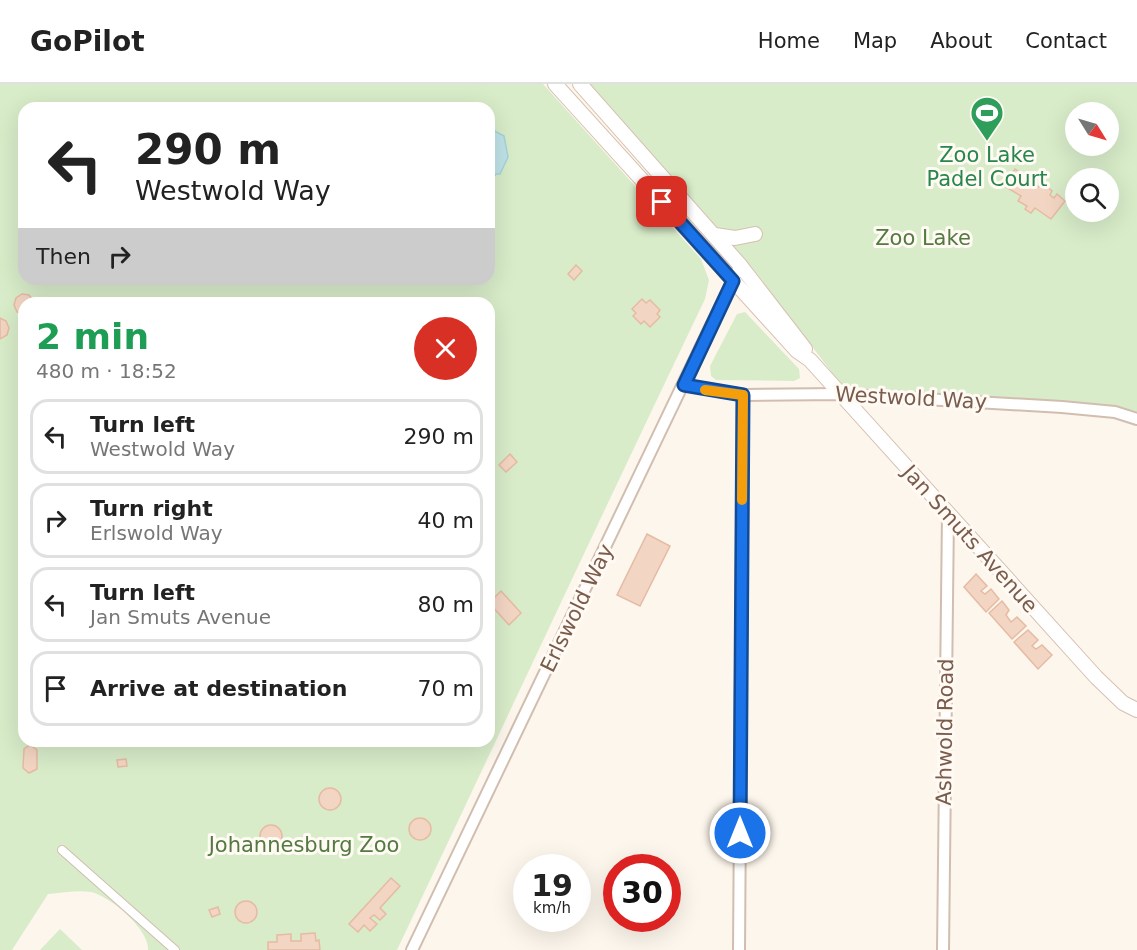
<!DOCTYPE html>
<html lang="en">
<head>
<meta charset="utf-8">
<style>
  :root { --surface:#fff; --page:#f6f6f6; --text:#222; --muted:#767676; --line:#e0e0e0 }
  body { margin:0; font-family:"DejaVu Sans",sans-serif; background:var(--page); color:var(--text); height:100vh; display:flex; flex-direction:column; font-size:22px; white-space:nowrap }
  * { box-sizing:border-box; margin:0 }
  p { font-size:20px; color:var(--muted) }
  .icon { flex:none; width:33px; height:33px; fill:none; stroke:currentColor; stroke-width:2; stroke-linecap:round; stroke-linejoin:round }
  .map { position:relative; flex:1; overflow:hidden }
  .sheet { position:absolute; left:18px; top:213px; width:477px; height:450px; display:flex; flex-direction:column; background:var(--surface); border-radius:18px; box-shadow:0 6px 24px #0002 }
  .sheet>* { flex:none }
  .guide { position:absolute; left:18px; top:18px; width:477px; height:183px; border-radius:18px; box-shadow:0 6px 24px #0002; background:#fff; color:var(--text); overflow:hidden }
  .needle { width:39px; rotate:127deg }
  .controls { position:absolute; left:1065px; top:18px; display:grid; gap:12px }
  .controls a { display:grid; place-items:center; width:54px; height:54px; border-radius:50%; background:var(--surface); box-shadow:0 6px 24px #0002; font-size:30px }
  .speed { position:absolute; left:513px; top:770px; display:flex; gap:12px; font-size:30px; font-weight:700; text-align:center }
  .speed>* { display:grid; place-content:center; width:78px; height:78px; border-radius:50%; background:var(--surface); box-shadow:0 6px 24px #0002; line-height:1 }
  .speed small { font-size:15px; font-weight:400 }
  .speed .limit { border:9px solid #d22; background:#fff; color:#111 }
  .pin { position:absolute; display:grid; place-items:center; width:51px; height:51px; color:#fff; margin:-26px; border-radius:12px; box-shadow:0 3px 9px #0006 }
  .me { position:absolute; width:66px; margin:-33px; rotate:0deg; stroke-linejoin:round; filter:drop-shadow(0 0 4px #0008) }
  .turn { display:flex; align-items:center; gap:21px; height:126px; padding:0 18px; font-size:27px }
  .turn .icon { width:78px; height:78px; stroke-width:2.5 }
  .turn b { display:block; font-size:42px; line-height:51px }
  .then { display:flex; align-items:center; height:57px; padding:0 18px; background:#0003; gap:12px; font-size:22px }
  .round { display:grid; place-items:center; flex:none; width:63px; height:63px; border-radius:32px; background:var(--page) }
  .overview { display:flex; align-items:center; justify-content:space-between; height:102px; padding:0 18px }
  h1 { font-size:36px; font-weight:700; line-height:45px; color:#1e9e55 }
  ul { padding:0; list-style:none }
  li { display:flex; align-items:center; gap:18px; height:75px; margin:0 12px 9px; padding:0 6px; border:3px solid var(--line); border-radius:18px }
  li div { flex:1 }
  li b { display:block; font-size:22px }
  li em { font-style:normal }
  header { display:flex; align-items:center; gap:36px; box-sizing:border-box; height:84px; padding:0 30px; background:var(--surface); border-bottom:2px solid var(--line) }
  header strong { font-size:28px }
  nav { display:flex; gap:33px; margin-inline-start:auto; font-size:21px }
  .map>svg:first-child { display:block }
  .green { fill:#d8ecc9; fill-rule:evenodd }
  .water { fill:#bfe3e8; stroke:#a5d3da; stroke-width:1.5 }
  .building { fill:#f3d5c3; stroke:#e6bba3; stroke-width:1.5 }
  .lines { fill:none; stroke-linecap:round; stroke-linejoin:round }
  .pedestrian-casing { stroke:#d1beb0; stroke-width:10 }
  .minor-casing { stroke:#d1beb0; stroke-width:14 }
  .secondary-casing { stroke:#d6c0b0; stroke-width:16 }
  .pedestrian { stroke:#fff; stroke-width:8 }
  .minor { stroke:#fff; stroke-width:10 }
  .secondary { stroke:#fff; stroke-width:14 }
  .route-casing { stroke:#114b97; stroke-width:15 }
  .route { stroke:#1a73e8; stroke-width:10 }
  .slow { stroke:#f59e0b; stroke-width:10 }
  .labels { text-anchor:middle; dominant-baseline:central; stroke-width:6; stroke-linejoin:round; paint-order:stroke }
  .leisure-label { font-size:21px; fill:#27864d; stroke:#fffaf3 }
  .park-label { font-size:21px; fill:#537a41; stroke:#fffaf3 }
  .street-label { font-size:21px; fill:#7a5c4d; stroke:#fffaf3 }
</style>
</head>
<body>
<header>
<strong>GoPilot</strong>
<nav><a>Home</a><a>Map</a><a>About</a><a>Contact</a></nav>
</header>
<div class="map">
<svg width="1137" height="866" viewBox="0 0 1137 866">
  <rect width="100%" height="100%" fill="#fdf6ec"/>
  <g class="green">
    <path d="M0 0H543L701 175 709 196 705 215C601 432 500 649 397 866H148C150 846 110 812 91 808 77 806 62 809 48 810L12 866H0ZM24 24H489V195H24ZM24 219H489V657H24Z"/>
    <path d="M586 0H1137V328L842 302 751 182ZM1076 28H1108V62H1076ZM1076 94H1108V128H1076Z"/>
    <path d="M745 228 799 285 800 294 794 297 716 296 711 292 710 282 737 230Z"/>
    <path d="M60 845 82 866H40Z"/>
  </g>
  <path class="water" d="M489 44 504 52 508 73 500 90H496L489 99Z"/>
  <g class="building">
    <path d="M1015 85 1039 103 1043 99 1052 107 1050 111 1054 114 1057 110 1065 117 1051 135 1035 124 1031 129 1025 125 1027 122 1018 117 1021 112 1004 102Z"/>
    <path d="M576 181 582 187 574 196 568 190Z"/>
    <path d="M22 210 29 211 35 219H24V231L17 228 14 221 16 214Z"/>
    <path d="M642 215 646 219 650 216 660 226 657 230 660 233 650 243 644 237 641 240 633 232 636 229 632 225Z"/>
    <path d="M0 234 6 237 9 244 7 251 0 255Z"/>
    <path d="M510 370 517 378 506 388 499 381Z"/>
    <path d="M647 450 670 462 640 522 617 511Z"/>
    <path d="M976 490 987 502 981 507 985 510 991 505 999 515 986 528 964 503Z"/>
    <path d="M501 507 521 529 509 541 489 519Z"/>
    <path d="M1002 517 1009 526 1006 531 1011 538 1017 533 1026 542 1012 555 989 529Z"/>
    <path d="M1028 546 1038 556 1032 562 1036 565 1042 561 1052 571 1038 585 1014 558Z"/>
    <path d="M30 661 37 666V685L29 689 23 684 24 665Z"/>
    <path d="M126 675 127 682 118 683 117 676Z"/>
    <circle cx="330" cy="715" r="11"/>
    <circle cx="420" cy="745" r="11"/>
    <circle cx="271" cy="752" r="11"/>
    <path d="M391 794 400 802 380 824 386 830 380 836 374 831 370 834 377 840 370 847 364 841 358 848 349 840Z"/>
    <circle cx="246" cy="828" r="11"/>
    <path d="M218 823 220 830 212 833 209 826Z"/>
    <path d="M315 849 316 857 319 856 320 866H268V858H277V851L291 850V857H301V850Z"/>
  </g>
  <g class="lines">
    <g class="pedestrian-casing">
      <path id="pedestrian" d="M62 766 175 866"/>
    </g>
    <g class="minor-casing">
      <g id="minor">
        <path d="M684 301 743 311 839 310 1062 323 1115 328 1137 335"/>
        <path d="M412 866 740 181"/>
        <path d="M739 866 743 311"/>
        <path d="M943 866 948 430"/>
      </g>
    </g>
    <g class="secondary-casing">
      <g id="secondary">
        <path d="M555 0 797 267 810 276 1096 593 1123 619 1137 626"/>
        <path d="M580 0 740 181 805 265"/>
        <path d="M715 151 735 154 755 150"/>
      </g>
    </g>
    <use href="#pedestrian" class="pedestrian"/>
    <use href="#minor" class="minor"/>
    <use href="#secondary" class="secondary"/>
  </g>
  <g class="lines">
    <g class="route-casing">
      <path id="route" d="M662 118 733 197 684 301 743 311 740 749"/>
    </g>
    <use href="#route" class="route"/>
    <path class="slow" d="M705 306 743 311 742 416"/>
  </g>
  <defs>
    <g id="stadium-pin" transform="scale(1.725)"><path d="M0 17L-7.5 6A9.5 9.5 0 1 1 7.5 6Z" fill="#2e9e5b" stroke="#fffaf3"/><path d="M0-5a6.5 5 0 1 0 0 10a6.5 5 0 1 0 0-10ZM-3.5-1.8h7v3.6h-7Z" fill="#fff"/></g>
  </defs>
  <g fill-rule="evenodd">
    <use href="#stadium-pin" x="987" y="29"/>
  </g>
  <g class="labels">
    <g class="leisure-label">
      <text x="987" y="71">Zoo Lake<tspan x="987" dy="24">Padel Court</tspan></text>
    </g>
    <g class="park-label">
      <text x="923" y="154">Zoo Lake</text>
      <text x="304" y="761">Johannesburg Zoo</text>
    </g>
    <g class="street-label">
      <text transform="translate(911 314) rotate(3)">Westwold Way</text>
      <text transform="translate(970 455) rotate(48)">Jan Smuts Avenue</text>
      <text transform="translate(577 524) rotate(-64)">Erlswold Way</text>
      <text transform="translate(945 648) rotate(-89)">Ashwold Road</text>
    </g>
  </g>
</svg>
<div class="controls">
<a><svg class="needle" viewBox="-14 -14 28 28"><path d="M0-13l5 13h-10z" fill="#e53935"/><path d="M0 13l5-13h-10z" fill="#767676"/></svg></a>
<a><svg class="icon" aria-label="search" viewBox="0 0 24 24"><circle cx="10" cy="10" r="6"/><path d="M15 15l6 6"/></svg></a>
</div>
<div class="speed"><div>19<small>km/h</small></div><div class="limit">30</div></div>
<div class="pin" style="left:662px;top:118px;background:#d93025"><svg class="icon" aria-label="arrive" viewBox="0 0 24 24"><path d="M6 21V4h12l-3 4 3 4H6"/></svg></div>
<svg class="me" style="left:740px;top:749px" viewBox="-20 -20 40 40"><circle r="17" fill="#1a73e8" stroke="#fff" stroke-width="3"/><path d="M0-11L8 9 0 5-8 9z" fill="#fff"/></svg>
<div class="guide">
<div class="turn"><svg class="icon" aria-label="left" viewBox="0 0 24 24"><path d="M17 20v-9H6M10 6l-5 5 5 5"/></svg><div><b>290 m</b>Westwold Way</div></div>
<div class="then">Then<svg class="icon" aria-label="right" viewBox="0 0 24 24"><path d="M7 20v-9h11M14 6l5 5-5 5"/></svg></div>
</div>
<section class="sheet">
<div class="overview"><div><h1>2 min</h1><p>480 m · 18:52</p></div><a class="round" style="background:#d93025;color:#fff"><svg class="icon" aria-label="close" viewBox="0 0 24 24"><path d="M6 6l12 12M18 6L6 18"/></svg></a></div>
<ul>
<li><svg class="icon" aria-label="left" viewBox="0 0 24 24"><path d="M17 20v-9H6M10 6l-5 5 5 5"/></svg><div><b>Turn left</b><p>Westwold Way</p></div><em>290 m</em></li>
<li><svg class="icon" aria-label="right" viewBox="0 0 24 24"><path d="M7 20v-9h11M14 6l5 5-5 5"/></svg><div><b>Turn right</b><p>Erlswold Way</p></div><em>40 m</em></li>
<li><svg class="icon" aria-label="left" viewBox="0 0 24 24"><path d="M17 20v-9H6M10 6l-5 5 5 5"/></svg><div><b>Turn left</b><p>Jan Smuts Avenue</p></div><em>80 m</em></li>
<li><svg class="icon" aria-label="arrive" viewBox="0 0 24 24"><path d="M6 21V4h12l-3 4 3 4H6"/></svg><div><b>Arrive at destination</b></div><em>70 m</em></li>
</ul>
</section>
</div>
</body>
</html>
